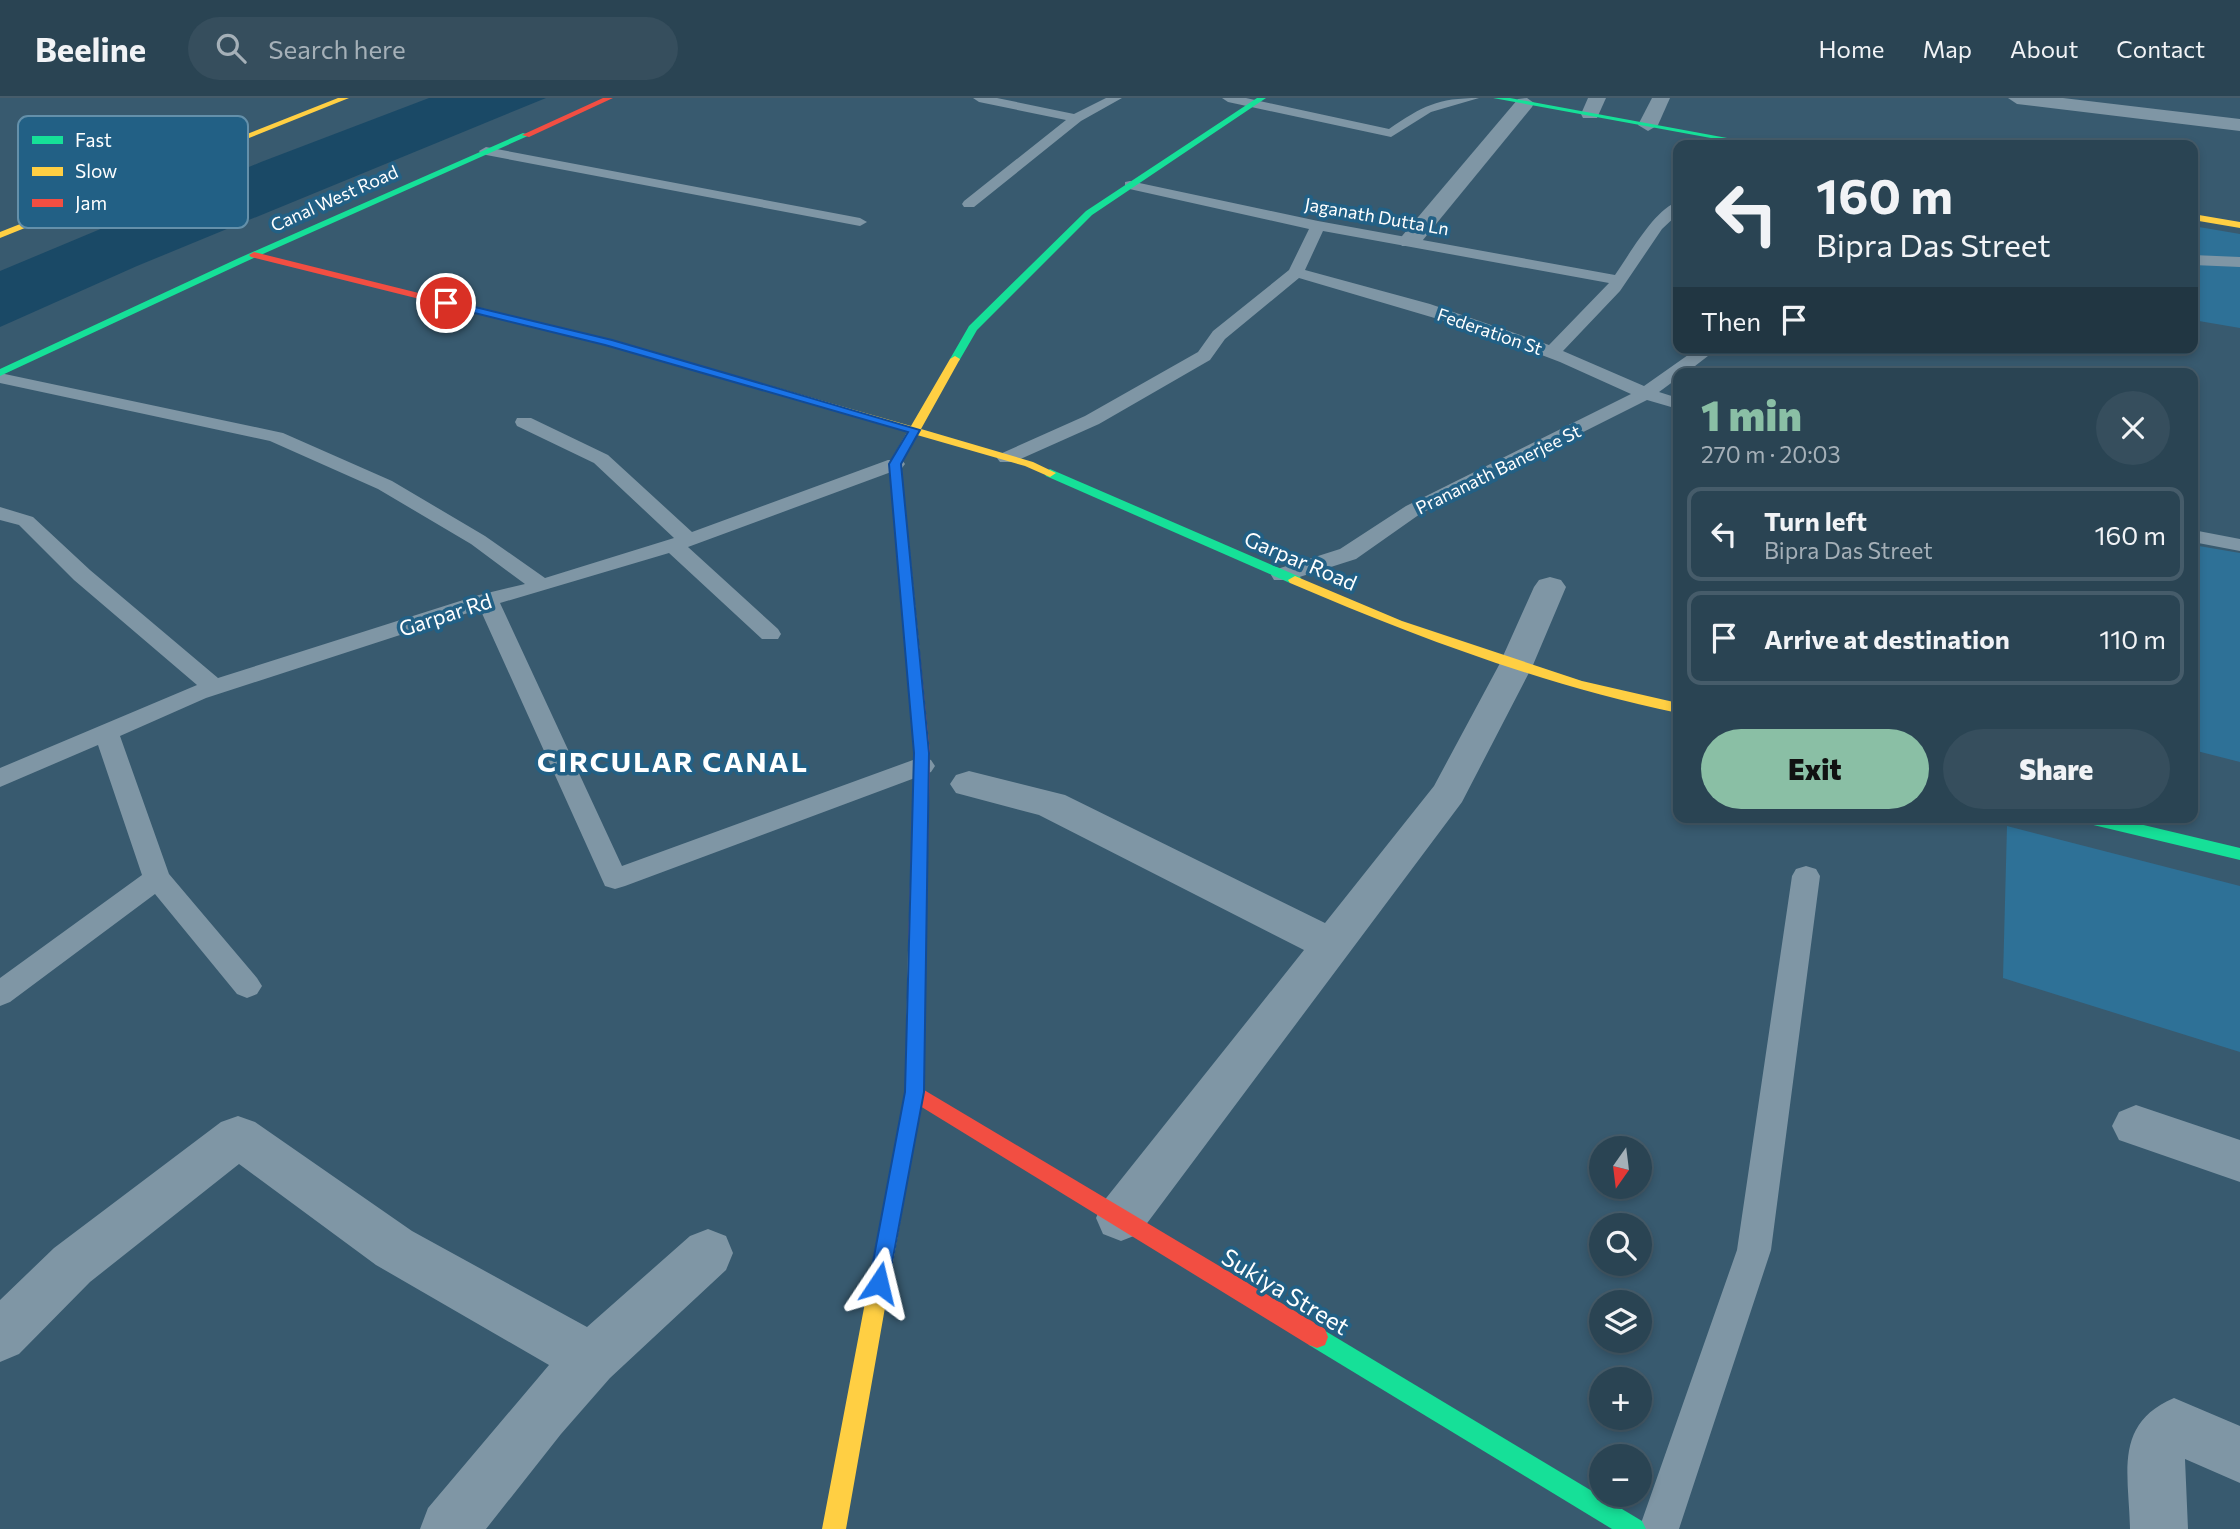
<!DOCTYPE html>
<html lang="en">
<head>
<meta charset="utf-8">
<style>
  :root { --surface:#2a4453; --page:#364e5d; --text:#f1f3f6; --muted:#a5b0b8; --line:#465c6a; --accent:#8abfa5 }
  body { margin:0; font-family:Commissioner,sans-serif; background:var(--page); color:var(--text); height:100vh; display:flex; flex-direction:column; font-size:26px; white-space:nowrap }
  * { box-sizing:border-box; margin:0 }
  p { font-size:23px; color:var(--muted) }
  .icon { flex:none; width:38px; height:38px; fill:none; stroke:currentColor; stroke-width:2; stroke-linecap:round; stroke-linejoin:round }
  .map { position:relative; flex:1; overflow:hidden }
  .details { position:absolute; left:1673px; top:270px; width:525px; height:455px; display:flex; flex-direction:column; background:var(--surface); border-radius:14px; box-shadow:0 4px 10px #0003,0 0 0 2px var(--line) }
  .details>* { flex:none }
  .guide { position:absolute; left:1673px; top:42px; width:525px; height:214px; border-radius:14px; box-shadow:0 4px 10px #0003,0 0 0 2px var(--line); background:#2a4453; color:var(--text); overflow:hidden }
  .needle { width:46px; rotate:194deg }
  .controls { position:absolute; left:1589px; top:1038px; display:grid; gap:14px }
  .controls a { display:grid; place-items:center; width:63px; height:63px; border-radius:50%; background:var(--surface); box-shadow:0 4px 10px #0003,0 0 0 2px var(--line); font-size:35px }
  .pin { position:absolute; display:grid; place-items:center; width:60px; height:60px; color:#fff; margin:-30px; border:4px solid #fff; border-radius:50%; box-shadow:0 2px 7px #0007 }
  .me { position:absolute; width:77px; margin:-38px; rotate:10deg; stroke-linejoin:round; filter:drop-shadow(0 0 5px #0008) }
  .turn { display:flex; align-items:center; gap:24px; height:147px; padding:0 28px; font-size:32px }
  .turn .icon { width:91px; height:91px; stroke-width:2.5 }
  .turn b { display:block; font-size:49px; line-height:60px }
  .then { display:flex; align-items:center; height:66px; padding:0 28px; background:#0003; gap:14px; font-size:26px }
  .round { display:grid; place-items:center; flex:none; width:74px; height:74px; border-radius:37px; background:var(--page) }
  .headline { display:flex; align-items:center; justify-content:space-between; height:119px; padding:0 28px }
  h1 { font-size:42px; font-weight:800; line-height:52px; color:var(--accent) }
  .primary-button { display:flex; gap:14px; margin-top:auto; padding:14px 28px }
  .primary-button a { flex:1; height:80px; border-radius:42px; background:var(--accent); color:#111; font-size:28px; font-weight:800; line-height:80px; text-align:center }
  .primary-button a+a { background:var(--page); color:var(--text) }
  ul { padding:0; list-style:none }
  li { display:flex; align-items:center; gap:21px; height:94px; margin:0 14px 10px; padding:0 14px; border:4px solid var(--line); border-radius:14px }
  li div { flex:1 }
  li b { display:block; font-size:26px }
  li em { font-style:normal }
  header { display:flex; align-items:center; gap:42px; box-sizing:border-box; height:98px; padding:0 35px; background:var(--surface); border-bottom:2px solid var(--line) }
  header strong { font-size:33px }
  nav { display:flex; gap:38px; margin-inline-start:auto; font-size:24px }
  .search { width:490px; height:63px; background:var(--page); display:flex; align-items:center; gap:18px; box-sizing:border-box; padding:0 24px; border-radius:38px; color:var(--muted); font-size:26px }
  .map>svg:first-child { display:block }
  .green { fill:#2e7197 }
  .water { fill:#1a4966 }
  .lines { fill:none; stroke-linecap:round; stroke-linejoin:round }
  .lane { fill:#7f96a5; fill-rule:evenodd }
  .street { fill:#7f96a5; fill-rule:evenodd }
  .fast { fill:#16e098; fill-rule:evenodd }
  .slow { fill:#ffcf43; fill-rule:evenodd }
  .jam { fill:#f24e42; fill-rule:evenodd }
  .route { fill:#1a73e8; stroke:#114b97; stroke-width:2 }
  .labels { text-anchor:middle; dominant-baseline:central; stroke-width:7; stroke-linejoin:round; paint-order:stroke }
  .far-street-label { font-size:18px; fill:#fff; stroke:#226085 }
  .street-label { font-size:21px; fill:#fff; stroke:#226085 }
  .near-street-label { font-size:24px; fill:#fff; stroke:#226085 }
  .district-label { font-size:28px; font-weight:bold; letter-spacing:2px; fill:#fff; stroke:#226085 }
  .key { fill:#226085; stroke:#6490aa; stroke-width:2 }
  .key-label { font-size:19px; fill:#fff }
</style>
</head>
<body>
<header>
<strong>Beeline</strong>
<div class="search"><svg class="icon" aria-label="search" viewBox="0 0 24 24"><circle cx="10" cy="10" r="6"/><path d="M15 15l6 6"/></svg>Search here</div>
<nav><a>Home</a><a>Map</a><a>About</a><a>Contact</a></nav>
</header>
<div class="map">
<svg width="2240" height="1431" viewBox="0 0 2240 1431">
  <rect width="100%" height="100%" fill="#385a6f"/>
  <g class="green">
    <path d="M2193 128 2240 136V230L2193 222Z"/>
    <path d="M2193 447 2240 455V664L2193 652Z"/>
    <path d="M2007 728 2240 788V954L2003 880Z"/>
  </g>
  <path class="water" d="M429 0H546L137 168 0 229V173L261 64Z"/>
  <g class="lines">
    <g class="lane">
      <path d="M973 0H997L1074 16 1106 0H1122L1081 23 974 109H964L962 106 964 103 1066 22 979 4Z"/>
      <path d="M1222 0H1246L1389 31C1423 8 1437 0 1479 0L1431 14 1391 39 1228 4Z"/>
      <path d="M486 49 860 120 867 124 860 128 481 56 479 53Z"/>
      <path d="M1130 83 1318 123 1615 177C1629 157 1656 109 1678 104V116L1662 131 1620 193 1563 253 1644 288 1698 250 1717 251 1686 275H1678V280L1659 294 1678 300V311L1647 302 1420 416 1356 461 1290 482H1274L1271 477 1274 472 1340 451 1406 408 1631 296 1560 264 1482 234 1299 180 1225 241 1210 262 1099 326 1014 364H1000L997 360 1000 356 1085 318 1198 254 1213 233 1289 172 1309 131 1125 90V84ZM1323 133 1609 185 1549 247 1430 206 1305 172Z"/>
      <path d="M2193 157 2240 159V169L2193 167Z"/>
      <path d="M0 275 283 335 392 383 485 438 545 480 674 440 594 365 517 328 515 324 517 320H531L608 357 692 434 888 362H902L905 366 902 370 688 449 778 531 781 536 778 541H762L669 455 500 505 622 768 913 662 922 659 931 662 935 668 931 674 625 788 615 791 605 788 480 511 206 600 120 638 169 776 257 880 262 888 257 896 247 900 237 896 155 796 10 904 0 908V880L142 777 98 647 0 689V670L197 587 74 482 19 427 0 422V409L33 419 90 472 218 580 479 497 525 486 471 446 378 391 270 343 0 285Z"/>
      <path d="M2193 432 2240 441V453L2193 444Z"/>
      <path d="M1806 768 1816 771 1820 778 1771 1152 1679 1431H1639L1737 1152 1792 778 1796 771Z"/>
    </g>
    <g class="street">
      <path d="M1527 0 1534 5 1532 9 1418 148H1402L1399 143 1402 138 1518 1Z"/>
      <path d="M1588 0H1606L1597 20H1583L1581 16Z"/>
      <path d="M1652 0H1670L1658 27 1648 33 1638 27Z"/>
      <path d="M2008 0H2063L2240 21V33L2017 6Z"/>
      <path d="M1550 479 1561 482 1566 489 1533 567 1462 704 1139 1136 1121 1143 1103 1136 1096 1120 1103 1104 1304 852 1039 717 956 695 950 686 956 677 969 673 1065 697 1325 825 1434 688 1499 567 1534 489 1539 482Z"/>
      <path d="M2136 1007 2240 1042V1084L2119 1042 2112 1028 2119 1014Z"/>
      <path d="M238 1018 255 1024 412 1133 587 1229 690 1138 708 1131 726 1138 733 1155 726 1172 610 1280 561 1336 486 1431H420L428 1410 549 1267 376 1167 239 1066 90 1184 19 1256 0 1264V1202L54 1150 221 1024Z"/>
      <path d="M2174 1300 2240 1328V1385L2185 1361 2188 1431H2130C2129 1376 2113 1326 2174 1300Z"/>
    </g>
    <g class="fast">
      <path d="M1257 0H1266L1092 117 977 232 959 263H951L950 261 969 228 1086 113Z"/>
      <path d="M1493 0H1510L1765 47H1749Z"/>
      <path d="M523 35 530 37 245 164 0 278V271L239 160Z"/>
      <path d="M1050 371 1300 479 1302 482 1300 485H1290L1046 378 1044 375Z"/>
      <path d="M2077 719H2110L2240 750V762L2085 725Z"/>
      <path d="M1317 1228 1642 1423 1646 1431H1612L1309 1247 1306 1239 1309 1231Z"/>
    </g>
    <g class="slow">
      <path d="M338 0H349L0 140V134Z"/>
      <path d="M2193 116 2240 124V130L2193 122Z"/>
      <path d="M955 258 960 261 921 331 1033 364 1056 375 1050 379 1025 368 917 337 901 366 920 556 913 560 906 556 889 366 907 334 677 266 686 264 911 328 950 261Z"/>
      <path d="M1295 478 1402 523 1582 583 1678 605V615C1544 587 1416 539 1290 485L1288 482Z"/>
      <path d="M917 845 923 847 926 852 923 994 846 1431H822L905 994 908 852 911 847Z"/>
    </g>
    <g class="jam">
      <path d="M603 0H613L529 39 522 37Z"/>
      <path d="M254 154 612 243 687 266 682 269 604 247 251 159 249 157Z"/>
      <path d="M913 552 920 556 930 655 926 852 923 857 917 859 911 857 908 852 914 655 906 556Z"/>
      <path d="M914 986 1325 1231 1328 1239 1325 1247 1317 1250 1309 1247 907 1000 905 994 907 988Z"/>
    </g>
  </g>
  <path class="route" d="M446 202 612 242 920 332 901 366 929 655 924 994 887 1192 879 1195 872 1192 869 1185 905 994 914 655 889 366 908 334 605 247 442 207V203Z"/>
  <g class="labels">
    <g class="far-street-label">
      <text transform="translate(334 100) rotate(-24)">Canal West Road</text>
      <text transform="translate(1377 118) rotate(10)">Jaganath Dutta Ln</text>
      <text transform="translate(1490 233) rotate(19)">Federation St</text>
      <text transform="translate(1498 371) rotate(-26)">Prananath Banerjee St</text>
    </g>
    <g class="street-label">
      <text transform="translate(1301 462) rotate(23)">Garpar Road</text>
      <text transform="translate(445 516) rotate(-18)">Garpar Rd</text>
    </g>
    <g class="near-street-label">
      <text transform="translate(1286 1193) rotate(31)">Sukiya Street</text>
    </g>
    <g class="district-label">
      <text x="673" y="663">CIRCULAR CANAL</text>
    </g>
  </g>
  <rect x="18" y="18" width="230" height="112" rx="10" class="key"/>
  <rect x="32" y="38" width="31" height="8" fill="#16e098"/>
  <rect x="32" y="69" width="31" height="9" fill="#ffcf43"/>
  <rect x="32" y="101" width="31" height="8" fill="#f24e42"/>
  <g class="key-label">
    <text x="75" y="49">Fast</text>
    <text x="75" y="80">Slow</text>
    <text x="75" y="112">Jam</text>
  </g>
</svg>
<div class="controls">
<a><svg class="needle" viewBox="-14 -14 28 28"><path d="M0-13l5 13h-10z" fill="#e53935"/><path d="M0 13l5-13h-10z" fill="#a5b0b8"/></svg></a>
<a><svg class="icon" aria-label="search" viewBox="0 0 24 24"><circle cx="10" cy="10" r="6"/><path d="M15 15l6 6"/></svg></a>
<a><svg class="icon" aria-label="layers" viewBox="0 0 24 24"><path d="M12 4l9 5-9 5-9-5zM3 14l9 5 9-5"/></svg></a>
<a>+</a>
<a>−</a>
</div>
<div class="pin" style="left:446px;top:205px;background:#d93025"><svg class="icon" aria-label="arrive" viewBox="0 0 24 24"><path d="M6 21V4h12l-3 4 3 4H6"/></svg></div>
<svg class="me" style="left:879px;top:1185px" viewBox="-20 -20 40 40"><path d="M0-17L14 15 0 8-14 15z" fill="#1a73e8" stroke="#fff" stroke-width="4"/></svg>
<div class="guide">
<div class="turn"><svg class="icon" aria-label="left" viewBox="0 0 24 24"><path d="M17 20v-9H6M10 6l-5 5 5 5"/></svg><div><b>160 m</b>Bipra Das Street</div></div>
<div class="then">Then<svg class="icon" aria-label="arrive" viewBox="0 0 24 24"><path d="M6 21V4h12l-3 4 3 4H6"/></svg></div>
</div>
<section class="details">
<div class="headline"><div><h1>1 min</h1><p>270 m · 20:03</p></div><a class="round"><svg class="icon" aria-label="close" viewBox="0 0 24 24"><path d="M6 6l12 12M18 6L6 18"/></svg></a></div>
<ul>
<li><svg class="icon" aria-label="left" viewBox="0 0 24 24"><path d="M17 20v-9H6M10 6l-5 5 5 5"/></svg><div><b>Turn left</b><p>Bipra Das Street</p></div><em>160 m</em></li>
<li><svg class="icon" aria-label="arrive" viewBox="0 0 24 24"><path d="M6 21V4h12l-3 4 3 4H6"/></svg><div><b>Arrive at destination</b></div><em>110 m</em></li>
</ul>
<div class="primary-button"><a>Exit</a><a>Share</a></div>
</section>
</div>
</body>
</html>
